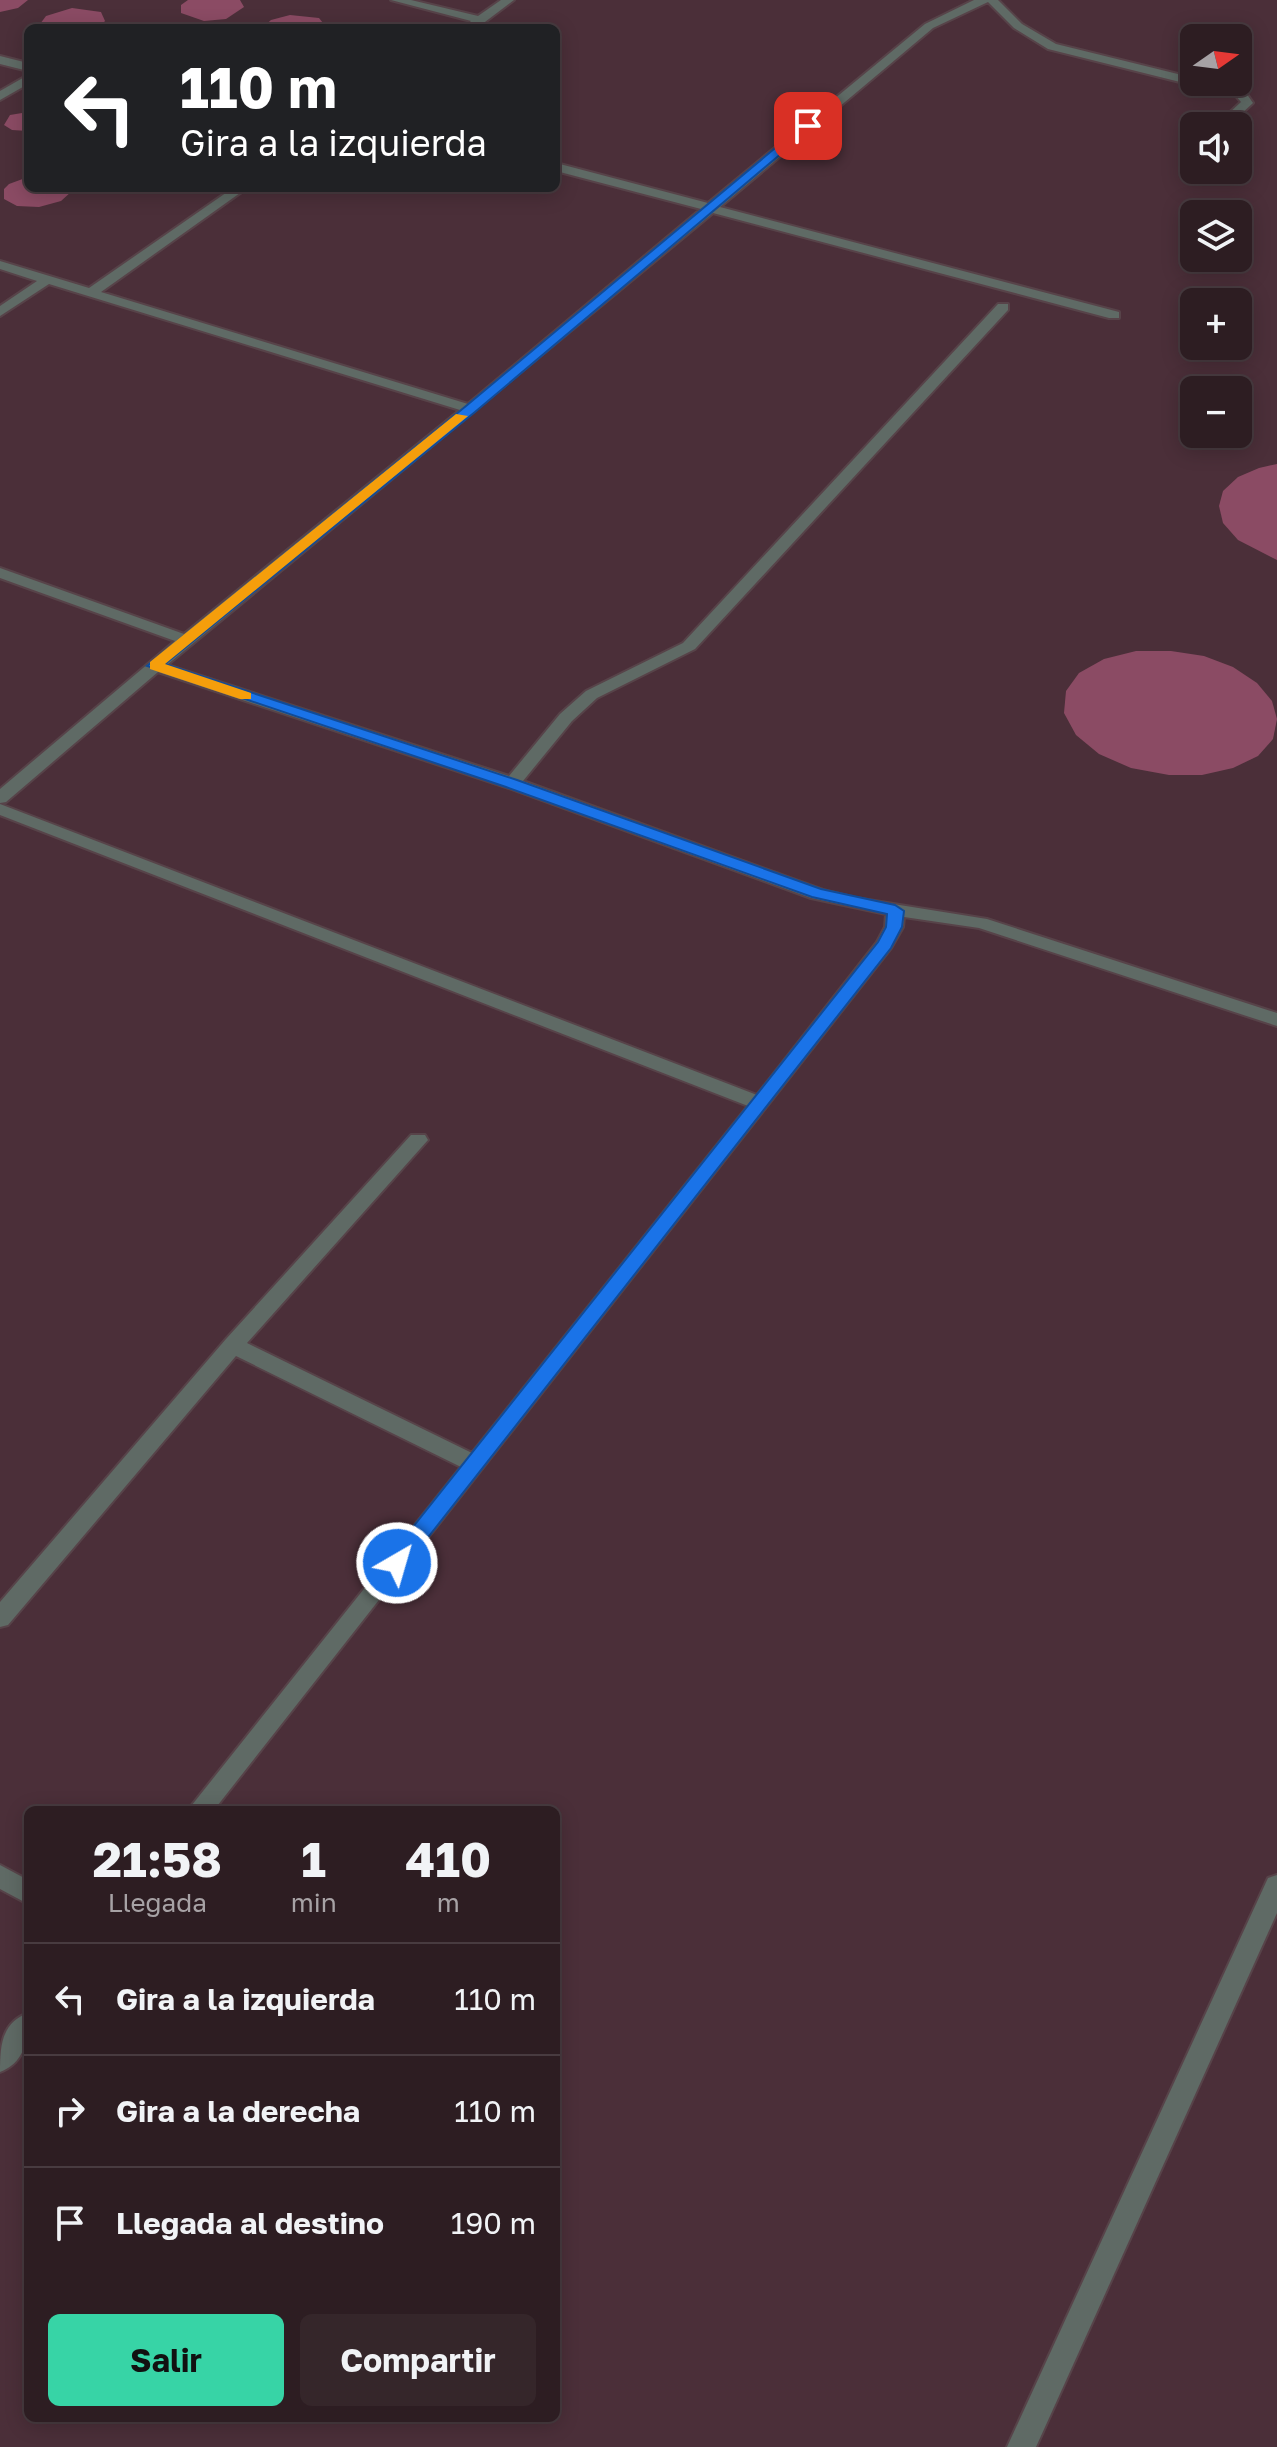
<!DOCTYPE html>
<html lang="es">
<head>
<meta charset="utf-8">
<style>
  :root { --surface:#2d1d22; --page:#35262a; --text:#f1f3f6; --muted:#a7a2a5; --line:#483b40; --accent:#37d4a6 }
  body { margin:0; font-family:"Golos Text",sans-serif; background:var(--page); color:var(--text); height:100vh; display:flex; flex-direction:column; font-size:30px; white-space:nowrap }
  * { box-sizing:border-box; margin:0 }
  p { font-size:26px; color:var(--muted) }
  .icon { flex:none; width:44px; height:44px; fill:none; stroke:currentColor; stroke-width:2; stroke-linecap:round; stroke-linejoin:round }
  .map { position:relative; flex:1; overflow:hidden }
  .drawer { position:absolute; left:24px; top:1806px; width:536px; height:616px; display:flex; flex-direction:column; background:var(--surface); border-radius:12px; box-shadow:0 4px 20px #0003,0 0 0 2px var(--line) }
  .drawer>* { flex:none }
  .guide { position:absolute; left:24px; top:24px; width:536px; height:168px; border-radius:12px; box-shadow:0 4px 20px #0003,0 0 0 2px var(--line); background:#202124; color:#fff; overflow:hidden }
  .needle { width:52px; rotate:76deg }
  .fabs { position:absolute; left:1180px; top:24px; display:grid; gap:16px }
  .fabs a { display:grid; place-items:center; width:72px; height:72px; border-radius:12px; background:var(--surface); box-shadow:0 4px 20px #0003,0 0 0 2px var(--line); font-size:40px }
  .pin { position:absolute; display:grid; place-items:center; width:68px; height:68px; color:#fff; margin:-34px; border-radius:16px; box-shadow:0 4px 12px #0006 }
  .me { position:absolute; width:88px; margin:-44px; rotate:38deg; stroke-linejoin:round; filter:drop-shadow(0 0 6px #0008) }
  .turn { display:flex; align-items:center; gap:28px; height:168px; padding:0 24px; font-size:36px }
  .turn .icon { width:104px; height:104px; stroke-width:2.5 }
  .turn b { display:block; font-size:56px; line-height:68px }
  .eta { display:flex; justify-content:space-evenly; align-items:center; height:136px; text-align:center }
  .eta b { font-size:48px; font-weight:700; line-height:56px }
  .primary-button { display:flex; gap:16px; margin-top:auto; padding:16px 24px }
  .primary-button a { flex:1; height:92px; border-radius:12px; background:var(--accent); color:#111; font-size:32px; font-weight:700; line-height:92px; text-align:center }
  .primary-button a+a { background:var(--page); color:var(--text) }
  ul { padding:0; list-style:none }
  li { display:flex; align-items:center; gap:24px; height:112px; padding:0 24px; border-top:2px solid var(--line) }
  li div { flex:1 }
  li b { display:block; font-size:30px }
  li em { font-style:normal }
  .map>svg:first-child { display:block }
  .built { fill:#4b2f39; fill-rule:evenodd }
  .building { fill:#8b4b64 }
  .lines { fill:none; stroke-linecap:round; stroke-linejoin:round }
  .lane-casing { stroke:#574349; stroke-width:4 }
  .lane { fill:#5f6a65; fill-rule:evenodd }
  .route { fill:#1a73e8; stroke:#114b97; stroke-width:2 }
  .slow { fill:#f59e0b }
</style>
</head>
<body>
<div class="map">
<svg width="1277" height="2447" viewBox="0 0 1277 2447">
  <rect width="100%" height="100%" fill="#3c272e"/>
  <path class="built" d="M0 0H1277V2447H0ZM28 28H556V188H28ZM1194 38H1238V82H1194ZM1194 126H1238V170H1194ZM1194 214H1238V258H1194ZM1194 302H1238V346H1194ZM1194 390H1238V434H1194ZM28 1810H556V2418H28Z"/>
  <g class="building">
    <path d="M0 0H28L18 8 0 12Z"/>
    <path d="M188 0H240L244 7 226 19 204 21 181 13V5Z"/>
    <path d="M72 8 101 12 105 21 99 28H43L40 24 46 16Z"/>
    <path d="M290 15 319 18 327 28H262L271 20Z"/>
    <path d="M28 112V131L12 130 4 125 10 115Z"/>
    <path d="M28 177V188H71L72 191 61 201 39 207 17 206 4 199V189L9 184Z"/>
    <path d="M1277 464V560L1238 540 1223 523 1219 506 1223 491 1238 477 1259 468Z"/>
    <path d="M1136 651H1171L1204 656 1233 667 1257 683 1272 701 1277 719 1273 739 1258 756 1233 768 1202 775H1169L1131 768 1099 754 1076 735 1064 713 1066 691 1079 673 1104 659Z"/>
  </g>
  <g class="lines">
    <g class="lane-casing">
      <g id="lane">
        <path d="M391 0H411L478 16 501 0H514L477 28H463L471 21Z"/>
        <path d="M974 0H998L1022 24 1056 44 1194 78V82H1210L1244 90 1253 103 1228 126H1215L1241 102 1236 96 1048 49 1014 28 988 2 933 28 720 207 1119 312V318H1109L713 213 167 665 509 776 560 714 586 691 683 643 998 304H1008V310L695 649 597 698 572 721 523 781 823 890 856 898 987 919 1277 1013V1026L979 928 904 917 903 927 891 948 214 1810H188L461 1467 236 1356 8 1625 0 1627V1602L226 1339 411 1135H425L428 1140 247 1343 472 1453 748 1106 0 815V804L757 1095 877 942 885 927 886 914 811 898 506 787 158 672 6 802 0 803V789L175 641 0 578V568L184 634 460 410 49 284 0 316V306L37 281 0 269V261L89 288 233 188H247L101 292 468 404 701 209 556 171V163L708 203 925 24Z"/>
        <path d="M0 56 28 63V71L0 64Z"/>
        <path d="M28 75V84L0 100V91Z"/>
        <path d="M0 1865 28 1880V1904L0 1889Z"/>
        <path d="M1277 1875V1913L1036 2447H1007L1268 1878Z"/>
        <path d="M28 2013C28 2038 26 2062 0 2072 0 2047 1 2023 28 2013Z"/>
      </g>
    </g>
    <use href="#lane" class="lane"/>
  </g>
  <path class="route" d="M804 124 814 126 475 412 165 664 517 780 821 889 895 905 904 911 902 927 891 948 404 1568 397 1571 389 1568 386 1563 389 1557 878 942 886 927 887 914 812 897 506 787 147 666 466 406Z"/>
  <path class="slow" d="M456 414 468 416 165 664 251 693V699H240L150 669V662Z"/>
</svg>
<div class="fabs">
<a><svg class="needle" viewBox="-14 -14 28 28"><path d="M0-13l5 13h-10z" fill="#e53935"/><path d="M0 13l5-13h-10z" fill="#a7a2a5"/></svg></a>
<a><svg class="icon" aria-label="sound" viewBox="0 0 24 24"><path d="M4 9h4l5-4v14l-5-4H4zM17 9q2 3 0 6"/></svg></a>
<a><svg class="icon" aria-label="layers" viewBox="0 0 24 24"><path d="M12 4l9 5-9 5-9-5zM3 14l9 5 9-5"/></svg></a>
<a>+</a>
<a>−</a>
</div>
<div class="pin" style="left:808px;top:126px;background:#d93025"><svg class="icon" aria-label="arrive" viewBox="0 0 24 24"><path d="M6 21V4h12l-3 4 3 4H6"/></svg></div>
<svg class="me" style="left:397px;top:1563px" viewBox="-20 -20 40 40"><circle r="17" fill="#1a73e8" stroke="#fff" stroke-width="3"/><path d="M0-11L8 9 0 5-8 9z" fill="#fff"/></svg>
<div class="guide">
<div class="turn"><svg class="icon" aria-label="left" viewBox="0 0 24 24"><path d="M17 20v-9H6M10 6l-5 5 5 5"/></svg><div><b>110 m</b>Gira a la izquierda</div></div>
</div>
<section class="drawer">
<div class="eta">
<div><b>21:58</b><p>Llegada</p></div>
<div><b>1</b><p>min</p></div>
<div><b>410</b><p>m</p></div>
</div>
<ul>
<li><svg class="icon" aria-label="left" viewBox="0 0 24 24"><path d="M17 20v-9H6M10 6l-5 5 5 5"/></svg><div><b>Gira a la izquierda</b></div><em>110 m</em></li>
<li><svg class="icon" aria-label="right" viewBox="0 0 24 24"><path d="M7 20v-9h11M14 6l5 5-5 5"/></svg><div><b>Gira a la derecha</b></div><em>110 m</em></li>
<li><svg class="icon" aria-label="arrive" viewBox="0 0 24 24"><path d="M6 21V4h12l-3 4 3 4H6"/></svg><div><b>Llegada al destino</b></div><em>190 m</em></li>
</ul>
<div class="primary-button"><a>Salir</a><a>Compartir</a></div>
</section>
</div>
</body>
</html>
